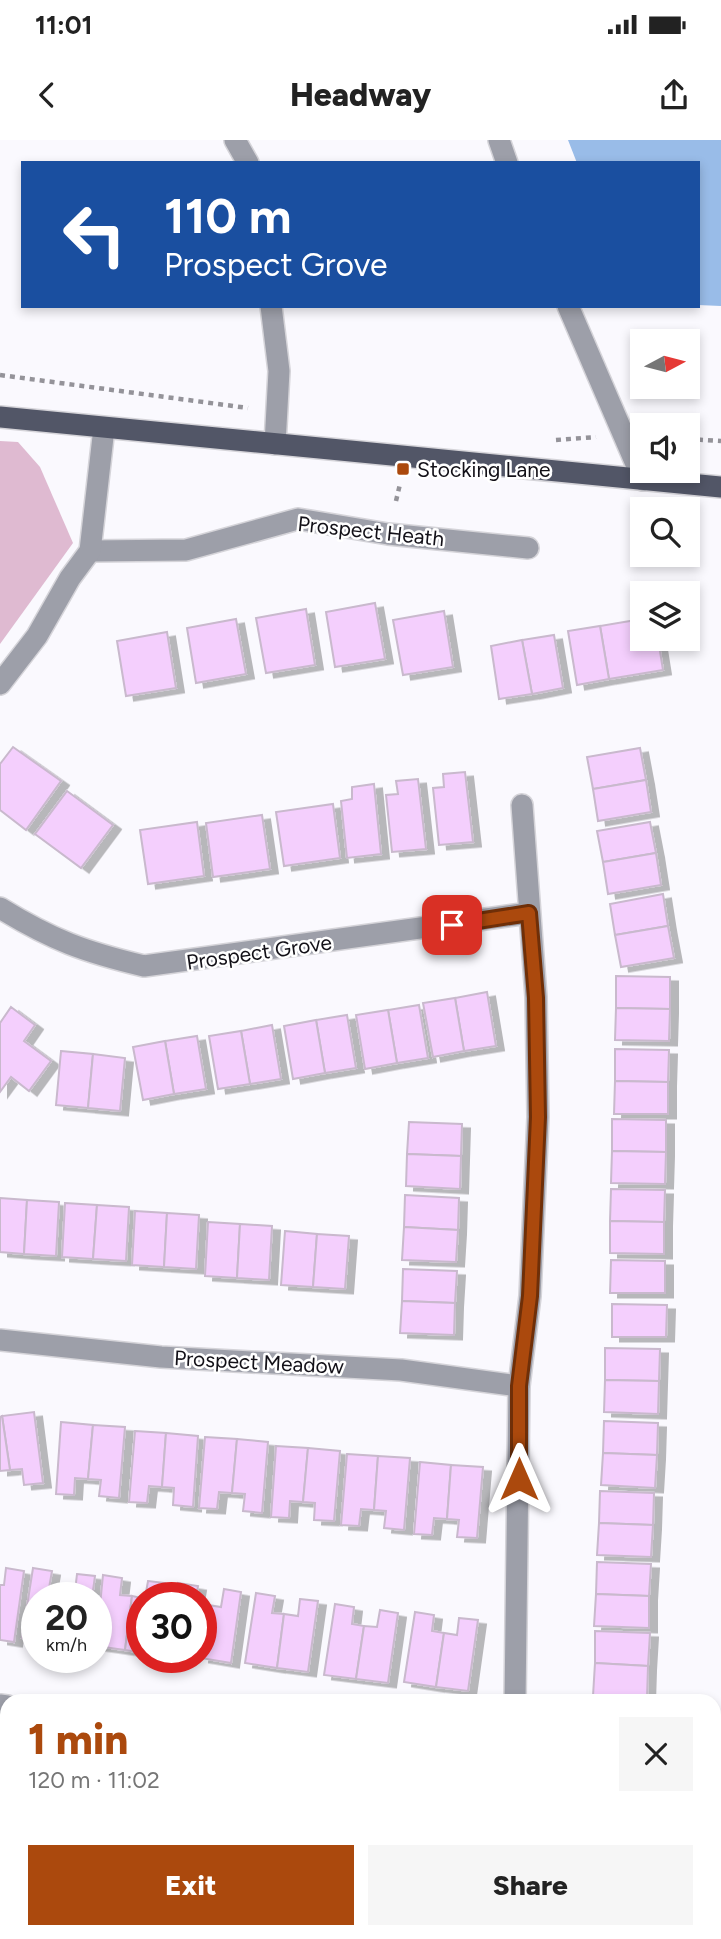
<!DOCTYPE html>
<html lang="en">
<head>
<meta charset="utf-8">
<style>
  :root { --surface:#fff; --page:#f6f6f6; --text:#222; --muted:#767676; --accent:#ab490d }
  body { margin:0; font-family:Figtree,sans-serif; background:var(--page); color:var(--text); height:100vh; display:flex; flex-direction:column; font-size:26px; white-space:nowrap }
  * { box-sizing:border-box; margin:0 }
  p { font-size:23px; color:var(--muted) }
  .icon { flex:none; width:38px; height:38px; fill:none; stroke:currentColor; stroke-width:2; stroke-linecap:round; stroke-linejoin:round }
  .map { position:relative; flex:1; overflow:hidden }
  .sheet { position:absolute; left:0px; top:1554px; width:721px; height:245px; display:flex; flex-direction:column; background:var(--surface); border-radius:21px 21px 0 0; box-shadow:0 4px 10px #0003 }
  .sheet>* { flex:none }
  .banner { position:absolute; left:21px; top:21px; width:679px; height:147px; border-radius:0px; box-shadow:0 4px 10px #0003; background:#1a4fa0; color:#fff; overflow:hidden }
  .needle { width:46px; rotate:83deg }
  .fabs { position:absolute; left:630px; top:189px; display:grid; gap:14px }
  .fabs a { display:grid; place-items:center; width:70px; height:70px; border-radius:0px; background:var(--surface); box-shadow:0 4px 10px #0003; font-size:35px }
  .speed { position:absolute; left:21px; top:1442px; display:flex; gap:14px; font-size:35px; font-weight:700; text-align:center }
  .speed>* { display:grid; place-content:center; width:91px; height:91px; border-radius:50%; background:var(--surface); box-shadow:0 4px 10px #0003; line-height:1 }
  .speed small { font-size:18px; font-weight:400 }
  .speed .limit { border:10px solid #d22; background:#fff; color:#111 }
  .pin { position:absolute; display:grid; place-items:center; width:60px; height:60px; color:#fff; margin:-30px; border-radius:14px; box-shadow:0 4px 10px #0006 }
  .me { position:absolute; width:77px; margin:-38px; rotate:0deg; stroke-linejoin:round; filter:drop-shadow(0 0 5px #0008) }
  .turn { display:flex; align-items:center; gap:24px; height:147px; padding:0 28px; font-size:32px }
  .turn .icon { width:91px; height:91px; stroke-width:2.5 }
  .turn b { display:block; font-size:49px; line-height:60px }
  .round { display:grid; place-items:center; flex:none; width:74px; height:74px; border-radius:0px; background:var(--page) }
  .overview { display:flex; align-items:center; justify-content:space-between; height:119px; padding:0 28px }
  h1 { font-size:42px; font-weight:800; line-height:52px; color:var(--accent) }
  .action { display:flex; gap:14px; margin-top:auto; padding:14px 28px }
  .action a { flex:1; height:80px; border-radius:0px; background:var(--accent); color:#fff; font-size:28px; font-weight:800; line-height:80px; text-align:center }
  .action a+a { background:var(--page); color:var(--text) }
  .status { display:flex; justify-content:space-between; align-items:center; height:49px; padding:0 35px; background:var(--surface); direction:ltr }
  .status svg { height:19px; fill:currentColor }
  header { display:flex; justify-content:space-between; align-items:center; height:91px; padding:0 28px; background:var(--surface); font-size:32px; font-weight:800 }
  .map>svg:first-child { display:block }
  .green { fill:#dfbad1 }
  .forest { fill:#dba8c8 }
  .water { fill:#99bce8 }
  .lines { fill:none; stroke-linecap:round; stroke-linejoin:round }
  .river { stroke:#99bce8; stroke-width:63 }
  .building { fill:#f4cffd; stroke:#c9b9cd; stroke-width:2; filter:url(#shadow) }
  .minor-casing { stroke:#d5d4d9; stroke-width:24 }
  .major-casing { stroke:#d5d4d9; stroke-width:24 }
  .path { stroke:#949399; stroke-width:4.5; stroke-dasharray:5 5; stroke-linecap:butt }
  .minor { stroke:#9d9fa9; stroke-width:21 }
  .major { stroke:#525667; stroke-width:21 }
  .route-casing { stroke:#6f2f08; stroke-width:18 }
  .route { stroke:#ab490d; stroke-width:12 }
  .poi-dot { fill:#ab490d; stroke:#fff; stroke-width:2.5 }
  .labels { text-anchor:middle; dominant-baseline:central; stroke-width:5; stroke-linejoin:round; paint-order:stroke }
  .poi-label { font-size:21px; fill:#121017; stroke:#fff; text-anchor:start }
  .street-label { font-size:21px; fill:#121017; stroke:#fff }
</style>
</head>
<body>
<div class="status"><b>11:01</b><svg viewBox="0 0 49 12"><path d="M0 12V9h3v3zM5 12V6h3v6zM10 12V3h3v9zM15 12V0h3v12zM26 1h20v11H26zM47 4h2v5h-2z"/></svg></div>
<header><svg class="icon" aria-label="back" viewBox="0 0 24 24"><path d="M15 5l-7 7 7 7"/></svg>Headway<svg class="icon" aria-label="share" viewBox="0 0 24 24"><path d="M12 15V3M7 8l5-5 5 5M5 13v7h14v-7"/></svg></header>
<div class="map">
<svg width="721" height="1799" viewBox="0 0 721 1799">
  <defs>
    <filter id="shadow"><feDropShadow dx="8" dy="4.5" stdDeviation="0" flood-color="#0004"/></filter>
  </defs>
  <rect width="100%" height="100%" fill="#faf9fe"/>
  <g class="green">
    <path d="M0 301 18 302 40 327 73 403 0 504Z"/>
    <path d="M714 1699H721L715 1799H475L481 1792H714Z"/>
  </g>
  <g class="forest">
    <path d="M0 1604 7 1605V1786L0 1784Z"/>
    <path d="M31 1792H481L475 1799H59Z"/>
  </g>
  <path class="water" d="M568 0H721V166L698 165V23H577Z"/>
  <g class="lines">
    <g class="river">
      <path d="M0 1744 7 1745"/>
      <path d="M132 1792 145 1799"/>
    </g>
  </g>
  <g class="building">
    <path d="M375 463 385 519 335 527 326 472Z"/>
    <path d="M306 469 315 525 266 533 256 478Z"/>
    <path d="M444 471 453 527 403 535 393 480Z"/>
    <path d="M236 479 246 534 196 543 187 488Z"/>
    <path d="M642 479V499H658L663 530 609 539 600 486Z"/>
    <path d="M600 486 609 539 577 545 568 491Z"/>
    <path d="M167 492 176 548 126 556 117 501Z"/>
    <path d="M554 495 563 548 532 554 522 500Z"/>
    <path d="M522 500 532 554 499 559 491 506Z"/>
    <path d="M13 607 61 641 26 690 0 670V624Z"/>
    <path d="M640 608 646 640 593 649 587 617Z"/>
    <path d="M465 632 473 702 439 705 433 648 444 647 443 634Z"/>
    <path d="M418 639 426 709 392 712 386 655 398 654 396 641Z"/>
    <path d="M646 640 651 672 598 681 593 649Z"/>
    <path d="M374 644 381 714 347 718 341 661 352 659V647Z"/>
    <path d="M67 651 113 685 81 728 35 694Z"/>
    <path d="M333 664 340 718 284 726 276 672Z"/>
    <path d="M262 675 270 729 213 737 206 683Z"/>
    <path d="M197 682 204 736 148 744 140 690Z"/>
    <path d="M650 682 656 713 603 722 597 691Z"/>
    <path d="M656 713 661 745 608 754 603 722Z"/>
    <path d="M663 754 668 786 615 795 610 764Z"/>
    <path d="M668 786 674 818 621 827 615 795Z"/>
    <path d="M616 836 670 837V869L616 868Z"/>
    <path d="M487 852 496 906 464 911 455 858Z"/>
    <path d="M455 858 464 911 433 917 423 863Z"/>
    <path d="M419 865 428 918 397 923 388 870Z"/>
    <path d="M11 867 35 885 24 901 51 921 29 951 11 937 0 952V883Z"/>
    <path d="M616 868 670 869 669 901 615 900Z"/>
    <path d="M388 870 397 923 365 929 356 875Z"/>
    <path d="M347 875 356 928 325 933 316 880Z"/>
    <path d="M316 880 325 933 293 939 284 886Z"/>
    <path d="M272 885 281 939 250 944 241 891Z"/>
    <path d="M241 891 250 944 218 949 209 896Z"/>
    <path d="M197 896 206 949 174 954 165 901Z"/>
    <path d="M165 901 174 954 143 960 133 907Z"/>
    <path d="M615 909 669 910 668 942 615 941Z"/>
    <path d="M61 911 93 914 88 968 56 965Z"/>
    <path d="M93 914 125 918 120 971 88 968Z"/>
    <path d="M615 941 668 942V974H614Z"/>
    <path d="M612 979 666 980V1012L612 1011Z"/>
    <path d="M409 982 462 984 461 1016 407 1014Z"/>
    <path d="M612 1011 666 1012 665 1044 611 1043Z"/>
    <path d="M407 1014 461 1016 460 1049 406 1046Z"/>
    <path d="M611 1049 665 1050 664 1082 610 1081Z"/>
    <path d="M405 1055 459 1058 458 1090 404 1087Z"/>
    <path d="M0 1058 27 1060 24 1114 0 1112Z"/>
    <path d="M27 1060 59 1062 56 1116 24 1114Z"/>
    <path d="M65 1063 97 1065 93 1119 62 1117Z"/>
    <path d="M97 1065 129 1067 126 1121 93 1119Z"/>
    <path d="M135 1071 167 1073 164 1127 132 1125Z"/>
    <path d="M167 1073 199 1075 196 1129 164 1127Z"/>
    <path d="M610 1081 664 1082V1114L610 1113Z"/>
    <path d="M208 1082 240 1084 237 1138 205 1136Z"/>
    <path d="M240 1084 272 1086 269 1140 237 1138Z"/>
    <path d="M404 1087 458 1090 456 1122 402 1120Z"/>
    <path d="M285 1091 317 1094 313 1147 281 1145Z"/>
    <path d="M317 1094 349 1096 345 1149 313 1147Z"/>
    <path d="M611 1120 665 1121V1153H610Z"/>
    <path d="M403 1129 457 1131 455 1163 402 1161Z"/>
    <path d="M402 1161 455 1163 454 1195 400 1193Z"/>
    <path d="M612 1164 667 1165 666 1197H612Z"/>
    <path d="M605 1208 660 1209 659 1241 605 1240Z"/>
    <path d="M605 1240 659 1241 658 1274 604 1272Z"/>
    <path d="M34 1272 43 1343 24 1345 22 1329 10 1330 2 1276Z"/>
    <path d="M2 1276 10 1330 0 1331V1277Z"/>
    <path d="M604 1281 658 1283 657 1315 603 1313Z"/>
    <path d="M61 1282 93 1285 88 1339 75 1338 74 1355 56 1354Z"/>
    <path d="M93 1285 125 1287 119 1358 99 1356 101 1340 88 1339Z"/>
    <path d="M135 1291 166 1293 162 1347 149 1346 147 1363 129 1362Z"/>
    <path d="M166 1293 198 1296 193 1367 173 1365 174 1348 162 1347Z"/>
    <path d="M205 1297 237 1299 232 1353 219 1352 217 1369 199 1368Z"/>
    <path d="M237 1299 268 1302 262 1373 243 1371 245 1354 232 1353Z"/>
    <path d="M276 1306 308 1308 303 1362 290 1361 289 1378 271 1377Z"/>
    <path d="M308 1308 340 1311 334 1381 314 1380 315 1363 303 1362Z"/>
    <path d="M603 1313 657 1315 655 1348 601 1345Z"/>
    <path d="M347 1314 378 1316 374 1370 361 1369 359 1386 341 1385Z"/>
    <path d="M378 1316 410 1318 404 1390 384 1388 386 1371 374 1370Z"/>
    <path d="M420 1322 451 1325 447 1379 434 1378 432 1395 414 1394Z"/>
    <path d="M451 1325 483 1327 477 1398 457 1397 459 1380 447 1379Z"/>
    <path d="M600 1351 654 1353 653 1385 599 1383Z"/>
    <path d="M599 1383 653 1385 651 1417 597 1415Z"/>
    <path d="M597 1422 651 1424 649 1456 596 1454Z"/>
    <path d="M6 1428 24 1431 14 1502 0 1500V1445H4Z"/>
    <path d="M33 1428 52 1431 49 1448 61 1449 60 1458H37V1501L22 1498Z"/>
    <path d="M77 1434 95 1436 92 1458H60L61 1449 75 1451Z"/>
    <path d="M103 1435 122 1438 120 1455 132 1456 125 1510 96 1506Z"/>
    <path d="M148 1441 165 1443 163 1458H145Z"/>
    <path d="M178 1443 198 1446 196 1458H176Z"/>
    <path d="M224 1449 241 1452 231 1523 201 1518 208 1465 221 1467Z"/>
    <path d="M256 1453 275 1456 272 1473 284 1474 277 1528 245 1523Z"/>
    <path d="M596 1454 649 1456V1488L594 1486Z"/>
    <path d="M132 1456 142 1458V1513L125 1510Z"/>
    <path d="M300 1459 318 1461 308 1532 277 1528 284 1474 298 1476Z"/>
    <path d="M201 1464 208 1465 201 1513Z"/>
    <path d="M335 1464 354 1467 352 1484 364 1486 356 1539 324 1535Z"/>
    <path d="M380 1470 398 1473 388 1543 356 1539 364 1486 377 1487Z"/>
    <path d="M415 1472 434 1475 432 1491 444 1493 436 1547 404 1542Z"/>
    <path d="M459 1478 478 1480 468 1551 436 1547 444 1493 457 1495Z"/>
    <path d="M595 1491 650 1493 648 1526 595 1523Z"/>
    <path d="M595 1523 648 1526 647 1558 593 1556Z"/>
  </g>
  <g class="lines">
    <g class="minor-casing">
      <g id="minor">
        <path d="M235 0 248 23"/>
        <path d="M499 0 507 23"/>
        <path d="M271 166 279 231 275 304"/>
        <path d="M568 166 643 340"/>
        <path d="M90 411 186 410 298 379 388 394 528 408"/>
        <path d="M0 544 37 496 70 438 90 411 104 288"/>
        <path d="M0 768C52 800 85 812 144 826L529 773"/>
        <path d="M0 1200 161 1217 401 1230 519 1246"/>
        <path d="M515 1561 519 1246 530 1156 538 977 536 857 522 665"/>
        <path d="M0 1565 7 1566"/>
      </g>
    </g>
    <g class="major-casing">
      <path id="major" d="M0 277 721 347"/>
    </g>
    <g class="path">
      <path d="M0 235 248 268"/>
      <path d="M688 299 721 301"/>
      <path d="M556 300 596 297"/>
      <path d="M396 361 400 344"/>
    </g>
    <use href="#minor" class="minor"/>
    <use href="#major" class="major"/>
  </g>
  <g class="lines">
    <g class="route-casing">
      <path id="route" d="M452 785 529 773 536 858 538 977 530 1156 519 1246V1339"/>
    </g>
    <use href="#route" class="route"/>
  </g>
  <rect class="poi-dot" x="396" y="322" width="14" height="14" rx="3.5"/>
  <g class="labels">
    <g class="poi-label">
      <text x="417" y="329">Stocking Lane</text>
    </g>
    <g class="street-label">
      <text transform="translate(371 391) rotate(6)">Prospect Heath</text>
      <text transform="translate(259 812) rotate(-8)">Prospect Grove</text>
      <text transform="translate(259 1222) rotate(3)">Prospect Meadow</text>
    </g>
  </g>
</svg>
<div class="fabs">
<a><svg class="needle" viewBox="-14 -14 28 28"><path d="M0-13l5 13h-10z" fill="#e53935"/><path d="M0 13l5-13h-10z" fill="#767676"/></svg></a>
<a><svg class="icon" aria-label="sound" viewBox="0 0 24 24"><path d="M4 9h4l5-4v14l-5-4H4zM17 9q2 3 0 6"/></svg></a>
<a><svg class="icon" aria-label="search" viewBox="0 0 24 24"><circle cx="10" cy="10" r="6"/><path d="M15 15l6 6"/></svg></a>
<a><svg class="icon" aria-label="layers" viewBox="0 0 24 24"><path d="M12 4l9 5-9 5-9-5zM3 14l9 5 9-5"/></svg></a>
</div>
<div class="speed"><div>20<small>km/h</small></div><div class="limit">30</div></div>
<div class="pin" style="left:452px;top:785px;background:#d93025"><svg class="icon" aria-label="arrive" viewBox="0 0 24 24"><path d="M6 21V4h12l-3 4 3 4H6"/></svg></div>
<svg class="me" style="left:519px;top:1339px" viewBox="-20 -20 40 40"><path d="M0-17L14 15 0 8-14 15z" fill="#ab490d" stroke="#fff" stroke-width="4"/></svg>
<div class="banner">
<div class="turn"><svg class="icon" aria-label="left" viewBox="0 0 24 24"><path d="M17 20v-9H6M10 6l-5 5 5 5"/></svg><div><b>110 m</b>Prospect Grove</div></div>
</div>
<section class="sheet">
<div class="overview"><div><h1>1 min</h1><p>120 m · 11:02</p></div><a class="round"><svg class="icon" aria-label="close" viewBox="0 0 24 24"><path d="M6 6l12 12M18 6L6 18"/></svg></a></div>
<div class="action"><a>Exit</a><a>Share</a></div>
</section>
</div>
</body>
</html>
